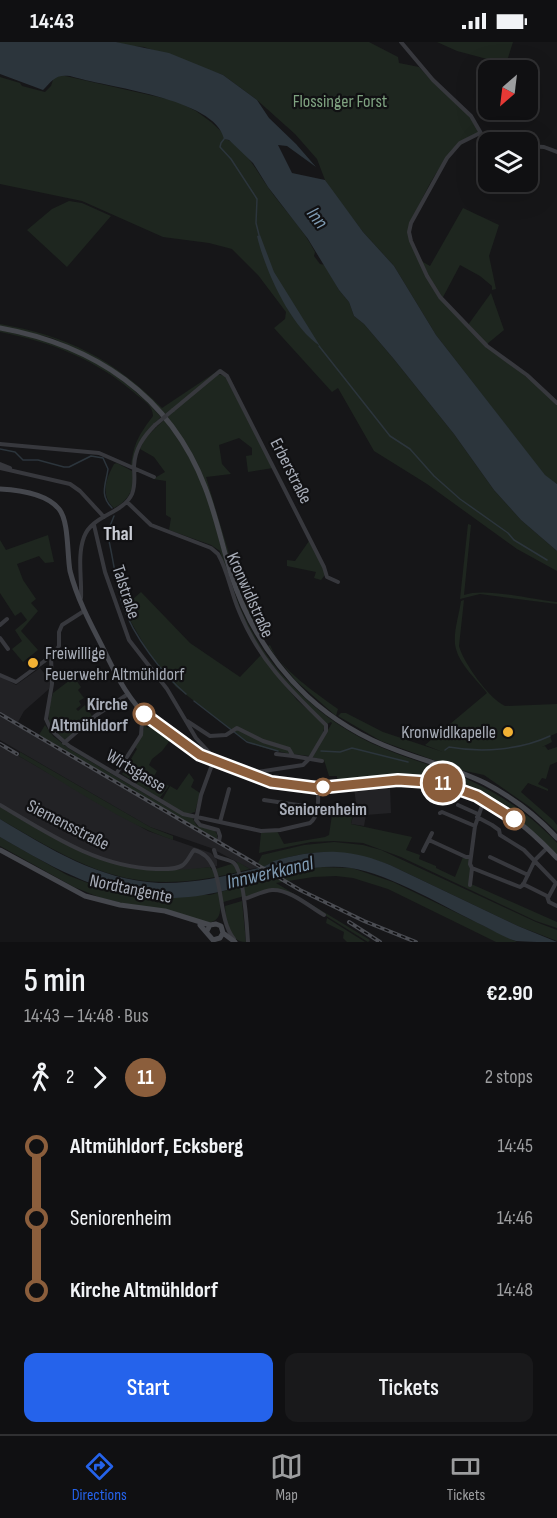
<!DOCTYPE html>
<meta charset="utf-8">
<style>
:root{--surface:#101012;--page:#19191b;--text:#f1f3f6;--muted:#9c9d9f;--line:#303032;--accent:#2563eb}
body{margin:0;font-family:"Sofia Sans Condensed",sans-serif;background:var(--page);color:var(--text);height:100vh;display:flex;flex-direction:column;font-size:22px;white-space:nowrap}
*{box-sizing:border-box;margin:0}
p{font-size:20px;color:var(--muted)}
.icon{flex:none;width:33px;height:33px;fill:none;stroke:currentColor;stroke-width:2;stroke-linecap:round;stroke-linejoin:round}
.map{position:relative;height:900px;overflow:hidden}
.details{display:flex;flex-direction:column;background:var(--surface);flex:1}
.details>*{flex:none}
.badge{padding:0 12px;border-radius:20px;font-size:21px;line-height:39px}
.needle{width:39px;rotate:208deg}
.buttons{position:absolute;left:478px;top:18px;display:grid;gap:12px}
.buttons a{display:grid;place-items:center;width:60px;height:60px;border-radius:12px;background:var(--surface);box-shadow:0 6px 24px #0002,0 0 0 2px var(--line);font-size:30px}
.map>.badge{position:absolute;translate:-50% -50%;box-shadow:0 0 0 3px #fff}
.legs{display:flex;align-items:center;gap:9px;height:66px;padding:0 24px;font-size:20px}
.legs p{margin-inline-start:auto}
.headline{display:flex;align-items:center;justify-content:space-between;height:102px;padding:0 24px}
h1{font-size:33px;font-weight:600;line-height:45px}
.button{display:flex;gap:12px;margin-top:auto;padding:12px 24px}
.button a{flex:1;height:69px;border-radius:12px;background:var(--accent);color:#fff;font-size:24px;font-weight:600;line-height:69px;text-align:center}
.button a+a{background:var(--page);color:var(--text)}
ul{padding:0 24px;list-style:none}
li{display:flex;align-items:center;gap:21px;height:72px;font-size:22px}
li i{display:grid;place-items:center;width:9px;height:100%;margin:0 8px;background:currentColor}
li i::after{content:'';width:15px;height:15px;margin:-8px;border:4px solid;border-radius:50%;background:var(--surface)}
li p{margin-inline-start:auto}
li:first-child i{background:linear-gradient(#0000 50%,currentColor 0)}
li:last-child i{background:linear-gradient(currentColor 50%,#0000 0)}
.status{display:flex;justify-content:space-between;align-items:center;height:42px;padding:0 30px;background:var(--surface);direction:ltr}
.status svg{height:16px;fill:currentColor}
.menu{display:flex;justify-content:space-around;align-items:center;height:84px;border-top:2px solid var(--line);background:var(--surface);font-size:16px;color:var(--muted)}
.menu a{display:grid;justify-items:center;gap:3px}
.menu .selected{color:var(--accent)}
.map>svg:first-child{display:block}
</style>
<div class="status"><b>14:43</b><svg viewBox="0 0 49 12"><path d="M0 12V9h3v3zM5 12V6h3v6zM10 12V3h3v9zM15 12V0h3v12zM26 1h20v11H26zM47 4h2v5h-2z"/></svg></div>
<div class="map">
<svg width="557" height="900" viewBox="0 0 557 900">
<rect width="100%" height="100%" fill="#161618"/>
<path fill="#222225" d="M40,626L51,640L49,647L24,669L18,680L263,825L250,827L211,806L150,785L0,698V634L16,643Z
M0,703L148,789L211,811L217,818V824L183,829L143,828L99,818L66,804L0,765Z
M388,743L390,745L391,771L366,773L364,784L351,782L356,761L354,746Z"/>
<path fill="#1e261f" d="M116,0H369L398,15L399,21L419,25L430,37L462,64L480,91C440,111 430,143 410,181L408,193L419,216L420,215L423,220L430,224L463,166L499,183L489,214L496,247L492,248V244L480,234L460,223L442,257L467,285L557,361V442L545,434L436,293L394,224L363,190L334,152L325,138L317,117L295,92L257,58L223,33L144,5L130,4Z
M437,0H513L506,22L457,9Z
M61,33L176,59L196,69L211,80L223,91L225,97C242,101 258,131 268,145C283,167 303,186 315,210L314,214L320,222L325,223L339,248L349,260L354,274L364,282L393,316L454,392L494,448L521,478L557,509V529L517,507L427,442L374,409L338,346L332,350L274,286L285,277L286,270L258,233L232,207L209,201L163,195L82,159L0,142V35L20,41L22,44L45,50L51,44L54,35Z
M69,159L82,161L111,174L67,225L27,188L52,167Z
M491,251L504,288L487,302L468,283Z
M0,282C68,294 113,317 162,366L219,328L218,332L225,334L273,426L248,430L246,414L252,413V406L239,396L219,403L222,422L231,432L206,435L242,555L266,602L251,576L238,547L214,464L181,395L125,335L101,319L52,296L0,284Z
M0,288C19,293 41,296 59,303C99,318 133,344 161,375C145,390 137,402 132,424H131C134,400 139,393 153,374C153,364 144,359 137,353C97,318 52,300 0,290Z
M164,378C180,399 194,420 203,444C215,476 221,509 231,541C244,580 264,616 294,645C316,668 342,687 371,701C397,713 425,721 452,731C492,746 528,770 557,801V814L484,755L433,737L337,743V734H329L324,718L312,715L332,681L331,680L327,682L277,633L245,582L229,541L220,509L211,503L169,488L171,476L166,473V439L153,437L165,430L154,415L140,407L145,396Z
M117,421L132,429C137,444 128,460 114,466C100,453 106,437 114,422Z
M468,482L471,483L464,553C485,545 533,558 557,560V562L480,552L460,557Z
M48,493L54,520L45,521L39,514L17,522L23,538L36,557L31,561L38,569L21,589L38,608L23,620L12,607L22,599L15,588L27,578L21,570L15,574L0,551V498L6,508Z
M309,499L324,528L325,533L321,538L314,536L316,530L287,524V518L295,519Z
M141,550L190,601L240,635L261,613L297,658L325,683L322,694L309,714L293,712L292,709L234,686L232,688L176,645L150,613L123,566Z
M464,558L459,604C463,620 489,657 505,664L557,662V691L550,694L552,700L542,705L545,704L548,708L557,705V720L550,723L546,737L542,736L538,742L548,747V749L528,741L521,750L553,778L557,783V790L530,765L484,733L461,728L381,699L338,674L341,671H346L383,690L443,710L425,703L487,651C477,638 460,623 456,607C452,593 459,574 461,559Z
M270,603C279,626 318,653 338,667L336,674L295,638L268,604Z
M74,635L81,645L78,648L84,656L79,659L81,663L76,667L78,669L85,663L92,674L65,698L52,686L49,681L48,669L53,651Z
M151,682L171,697L162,709L152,717L149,723L157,729L154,734L169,744L159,757L136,744L137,742L122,732L137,707L135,705L144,687V683L148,686Z
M45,683L53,694L68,706L169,766L192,775L197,784L214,788L217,792V798L39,693Z
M239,688L289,708L291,712C267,707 252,705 233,689Z
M20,710L150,785L173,794V798C122,781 66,741 19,714Z
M189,731L194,738L191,745L200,751L195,770C183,775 171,764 162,758L170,744L177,748Z
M0,765C79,811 115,837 210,825L212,828L238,820L250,827C139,857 95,833 0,777Z
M351,765L353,771L351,782L412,795L406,808L420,813L419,817L436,824V826L455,835L463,815L469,817L471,826L469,841L557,880V886L536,879L401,815L363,801L334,799L311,800L259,811L261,791L277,789L284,802L325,795L329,793L333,766Z
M0,795L67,833L106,848L210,853L291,830L319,825L352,826L393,840L517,900H496L388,847L353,836L336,834L313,835L276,841L370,898L368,900L294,854L278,848L247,855L244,854L220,861C221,872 219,880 206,881L101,856L74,845L0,804Z
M334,800L363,803L381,808L536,880L557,888V899L518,884L390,823C350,808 303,804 263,825L258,821L262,813L304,803Z
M242,859L246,900C227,900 226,877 225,864Z
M327,876L365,900H347L343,896L344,890L326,881Z"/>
<path fill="#2c353c" d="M0,0H116L169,11L223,33L257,58L269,76L296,102L316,125L287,104L278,103L292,131L325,138L363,190L394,224L436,293L545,433L557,442V509L521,478L494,448L454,392L393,316L364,282L354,274L349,260L339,248L308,197L268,145L253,121L229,98L224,97C216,56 104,45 70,34C55,32 52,39 43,48L0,32Z
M260,193L274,230L320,304C290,284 265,228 257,194Z
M0,777C50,807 99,838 159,841C193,842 229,834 262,825C266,824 270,821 274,819C294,813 317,809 337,810C356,811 373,816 390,823L518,884L557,900C545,900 528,900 516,899C505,896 494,889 484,884C446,866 390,832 351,826C308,820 267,838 227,848C135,872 76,839 0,795Z"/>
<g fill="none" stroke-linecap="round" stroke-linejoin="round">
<path stroke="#2c353c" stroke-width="1.5" d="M224,97L221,101L220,105L231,117L257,157L256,181L259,193
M319,304L390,394L410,407L434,434L460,457L508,491L514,498L547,518
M0,407L15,410L23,418H38L64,425H69L91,414L103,416L108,427C106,442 99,453 112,466
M114,474L108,489L109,499C114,521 116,543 123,564C133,593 162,632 186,652
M194,659L247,700L278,709
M445,708L449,705C482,711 520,708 550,694
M321,709L340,710L352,706L408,720"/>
<path stroke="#37383d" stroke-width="4" d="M401,0L433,38L471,74L482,93L491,99L501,100
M480,91L460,101L447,116L411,181L409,190L411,199L427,234L440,255L487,304L527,333L557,361
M528,104L544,105L557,110
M173,368L220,329L227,334L324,525L327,535L338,540
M0,402L99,411L154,435
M0,422L10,426
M0,426L70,442L80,449L104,475
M127,460L151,483L211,506L218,512C228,529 231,551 239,569C259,618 289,647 326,683V689L310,716L303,723L251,731
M94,483L105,530L129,598L167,647L196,696L218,720
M81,556C82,536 77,514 84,495C92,473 123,472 132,452C136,442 134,434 134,424C135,407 143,395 155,383
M0,583L7,577
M0,596L8,607
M51,614L52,642L46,677L51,688L69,704L183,772L261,789L280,788L310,781C320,773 318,758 318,746
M0,633L16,640L54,612L59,604V590L62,583L84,569
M187,679L210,694L226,693L237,686L263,699L289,707L293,714L322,719
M64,701L95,674L128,652
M276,712L293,714
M213,720L201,753L196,778L200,783L218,788L220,794L219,799
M116,732L141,693L142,681L146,675
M264,758L318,766
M0,763C49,792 97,825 156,827C165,827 176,828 183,823C188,819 190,813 194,808C228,816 214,873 234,897
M458,763L478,772
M440,771L442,770L475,784
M477,775L492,783L499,788L500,793L524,808L556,841L548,856
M220,780L229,747
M429,798L466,815H471
M214,808L216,814C221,817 229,817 234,821C244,830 247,885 248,900
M423,809L432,791
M490,815L528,833
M472,826L520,845L523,843L535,818L547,806
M523,842L547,854L549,860L557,864
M470,843L472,826L470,822L475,784L484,758
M244,857C253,854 263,849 272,848C290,847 310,865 324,873"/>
<path stroke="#45474d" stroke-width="5" d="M0,286C94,303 170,353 205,445C216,473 222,503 231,532C246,579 271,620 307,654C332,677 363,696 396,708C425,719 456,727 485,741C512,755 536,773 557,796
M0,447C19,448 46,451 59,467C69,479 67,512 70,529C77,556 89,579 102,604C113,627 124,650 142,670C153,683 171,694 185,704C203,717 222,722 243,729C272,739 295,747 327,745C367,743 409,732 449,743C491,754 528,785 557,816
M0,808L85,854L120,863L165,869L210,883
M200,883L213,898L220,896L223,891L221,884L216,882L210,883L207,889
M223,891L235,900"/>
<defs>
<path id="rail" d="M0,672L300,848L364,879L416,900
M0,702L17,712
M349,880L380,900"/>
</defs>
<use href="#rail" stroke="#4a4c52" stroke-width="4"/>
<use href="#rail" stroke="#111113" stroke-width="1.5" stroke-dasharray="4.5" stroke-linecap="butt"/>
<path stroke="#37383d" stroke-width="4" d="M155,383L173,368"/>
</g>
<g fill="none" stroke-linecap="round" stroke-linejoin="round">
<defs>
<path id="line-1" d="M144,672L200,713L271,740L318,746L398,738L441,741L477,754L514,777"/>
</defs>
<use href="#line-1" stroke="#fff" stroke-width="14"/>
<use href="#line-1" stroke="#8b5e3c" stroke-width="9"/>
</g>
<g fill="#f2b134" stroke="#111113" stroke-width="2">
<circle cx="33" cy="621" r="6"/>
<circle cx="508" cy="690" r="6"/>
</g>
<g fill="#fff" stroke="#8b5e3c" stroke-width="3">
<circle cx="144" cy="672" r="10"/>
<circle cx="323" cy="745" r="8"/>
<circle cx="514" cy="777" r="10"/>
</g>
<g text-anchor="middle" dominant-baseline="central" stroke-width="4.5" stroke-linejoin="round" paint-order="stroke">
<g font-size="18" fill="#7fa381" stroke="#111113">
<text x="340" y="59">Flossinger Forst</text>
</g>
<g font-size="18" fill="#a8adb8" stroke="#111113">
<text transform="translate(291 429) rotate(63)">Erberstraße</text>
<text transform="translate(126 550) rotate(72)">Talstraße</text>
<text transform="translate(250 553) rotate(66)">Kronwidlstraße</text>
<text transform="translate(136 729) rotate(31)">Wirtsgasse</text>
<text transform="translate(68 783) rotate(27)">Siemensstraße</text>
<text transform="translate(131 847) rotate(12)">Nordtangente</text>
</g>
<g font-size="18" fill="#a8adb8" stroke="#111113" text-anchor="start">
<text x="45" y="611">Freiwillige<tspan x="45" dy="21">Feuerwehr Altmühldorf</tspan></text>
<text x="496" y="690" text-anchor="end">Kronwidlkapelle</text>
</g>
<g font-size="18" font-weight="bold" fill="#a8adb8" stroke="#111113" text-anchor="end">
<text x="128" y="662">Kirche<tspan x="128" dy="21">Altmühldorf</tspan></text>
<text x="323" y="767" text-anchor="middle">Seniorenheim</text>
</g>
<g font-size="20" font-style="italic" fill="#7f9bb3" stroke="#111113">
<text transform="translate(317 176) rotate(53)">Inn</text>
<text transform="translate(270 831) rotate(-13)">Innwerkkanal</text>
</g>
<g font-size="20" font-weight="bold" fill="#c9ccd4" stroke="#111113">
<text x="118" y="492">Thal</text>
</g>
</g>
</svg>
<div class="buttons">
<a><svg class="needle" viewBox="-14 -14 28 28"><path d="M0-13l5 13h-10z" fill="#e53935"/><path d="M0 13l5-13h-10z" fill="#9c9d9f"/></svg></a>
<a><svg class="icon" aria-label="layers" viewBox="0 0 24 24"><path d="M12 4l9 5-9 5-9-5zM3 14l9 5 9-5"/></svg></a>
</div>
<b class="badge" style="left:443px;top:741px;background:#8b5e3c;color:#fff">11</b>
</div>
<section class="details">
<div class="headline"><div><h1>5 min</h1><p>14:43 – 14:48 · Bus</p></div><b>€2.90</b></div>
<div class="legs"><svg class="icon" aria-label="walk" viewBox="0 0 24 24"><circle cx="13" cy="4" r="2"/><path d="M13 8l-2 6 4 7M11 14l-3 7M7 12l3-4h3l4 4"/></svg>2<svg class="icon" aria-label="forward" viewBox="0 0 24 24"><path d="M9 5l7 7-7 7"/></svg><b class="badge" style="background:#8b5e3c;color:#fff">11</b><p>2 stops</p></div>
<ul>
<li><i style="color:#8b5e3c"></i><b>Altmühldorf, Ecksberg</b><p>14:45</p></li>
<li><i style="color:#8b5e3c"></i><span>Seniorenheim</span><p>14:46</p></li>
<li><i style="color:#8b5e3c"></i><b>Kirche Altmühldorf</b><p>14:48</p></li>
</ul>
<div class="button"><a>Start</a><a>Tickets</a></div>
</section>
<nav class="menu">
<a class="selected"><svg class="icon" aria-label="directions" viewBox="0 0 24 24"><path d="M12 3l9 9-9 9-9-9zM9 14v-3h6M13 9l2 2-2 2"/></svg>Directions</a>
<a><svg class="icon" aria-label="map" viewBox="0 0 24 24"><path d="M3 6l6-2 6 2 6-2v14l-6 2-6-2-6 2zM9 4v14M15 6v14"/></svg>Map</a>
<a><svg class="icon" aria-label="tickets" viewBox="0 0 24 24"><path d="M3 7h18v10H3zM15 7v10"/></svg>Tickets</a>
</nav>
